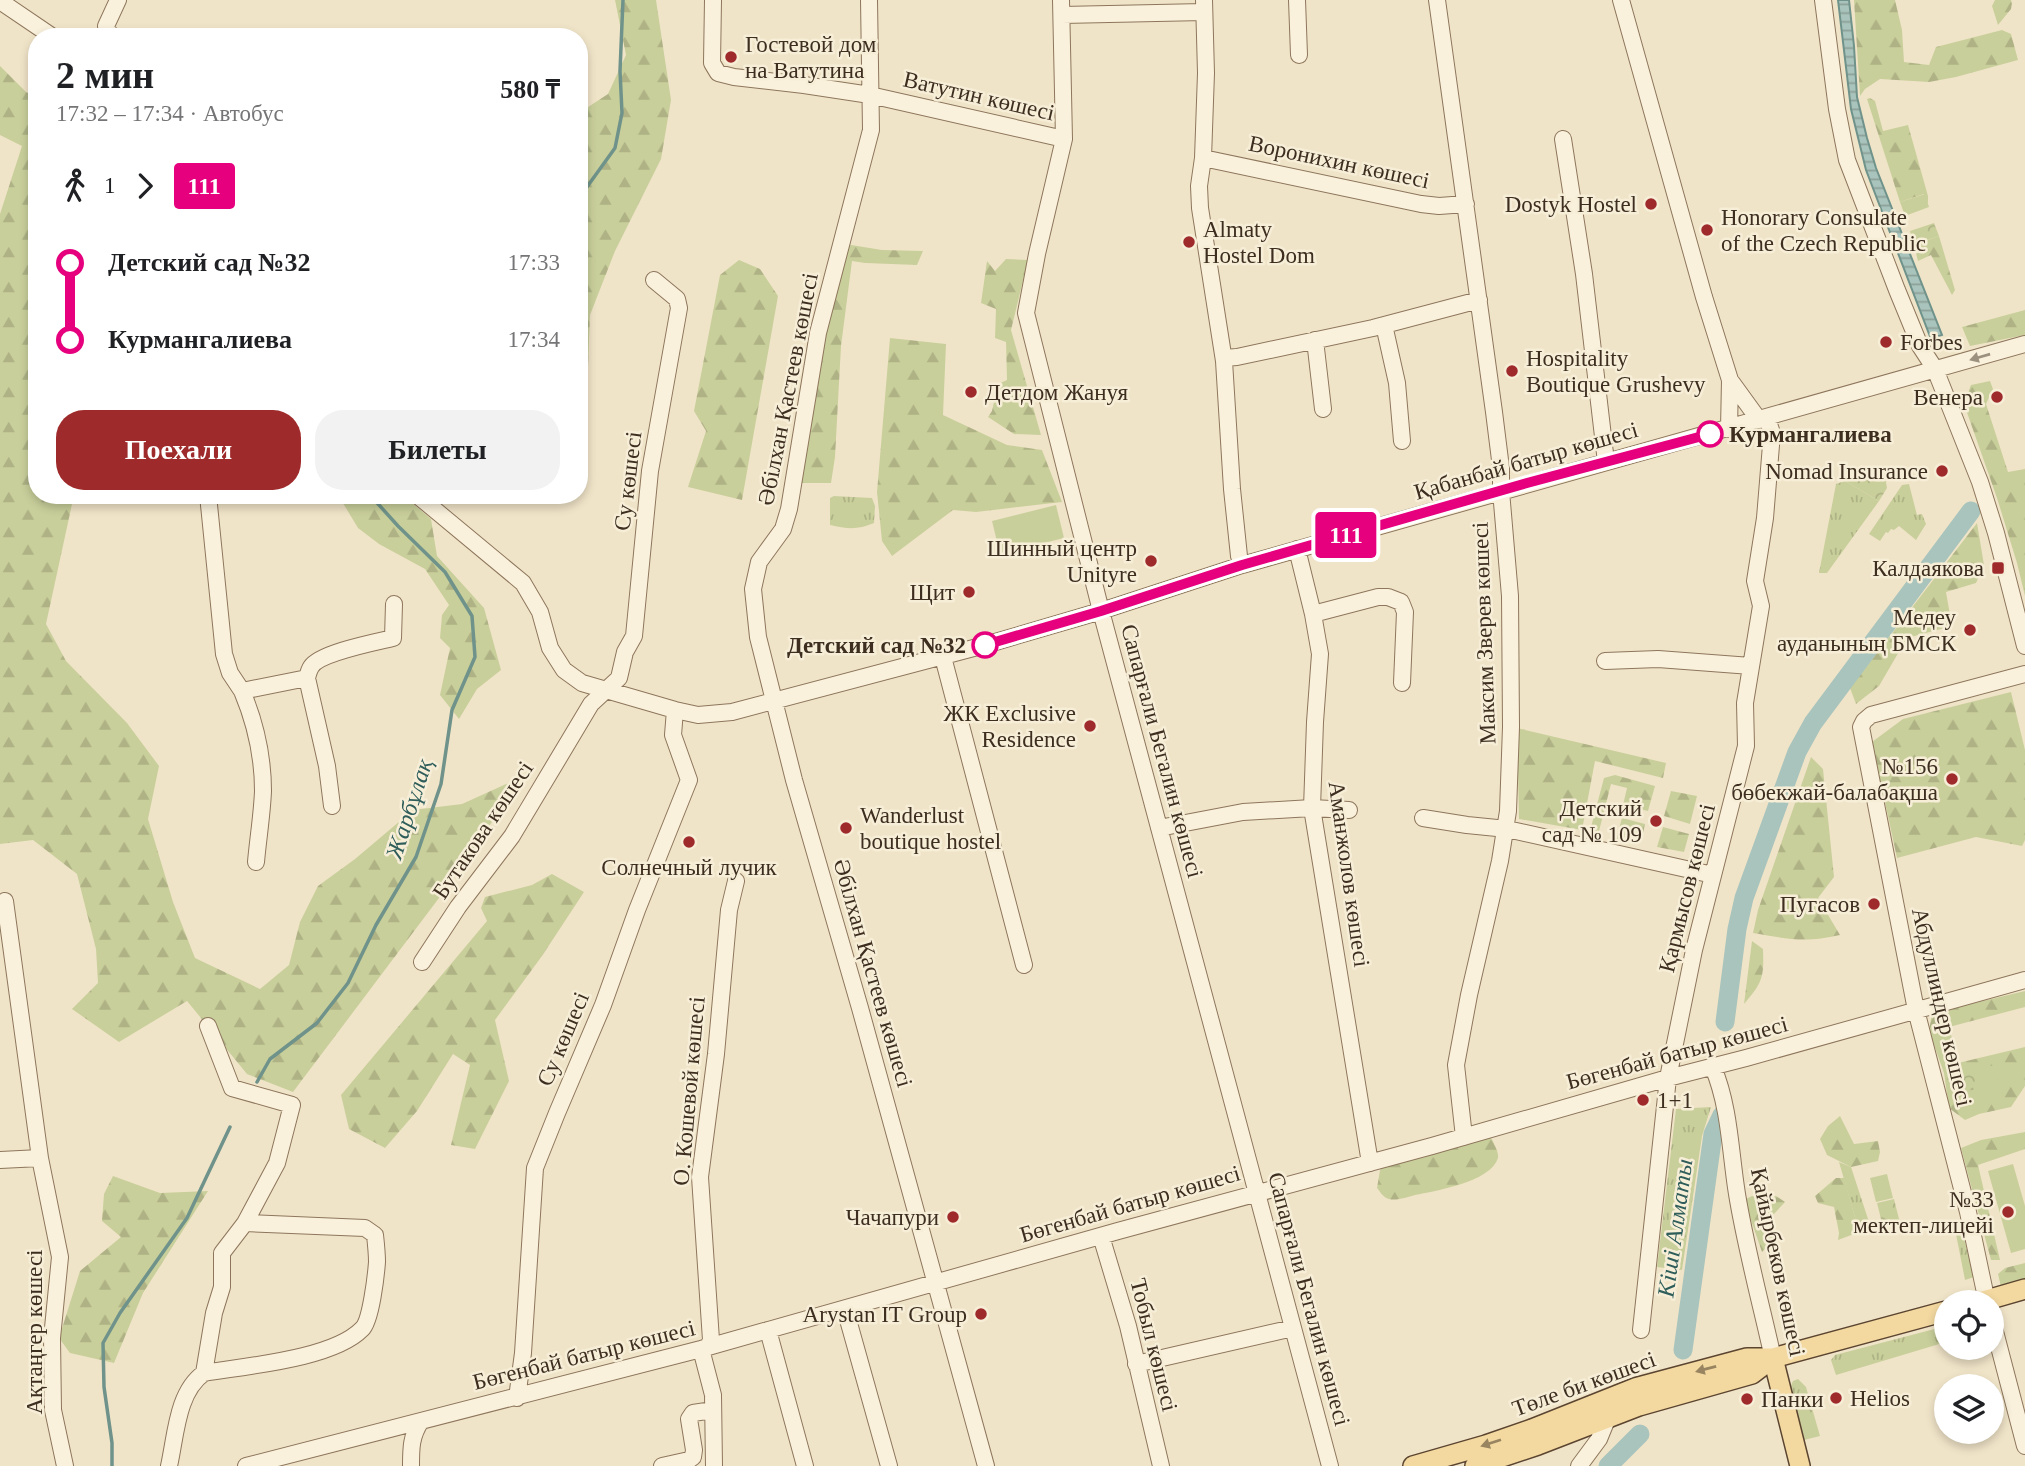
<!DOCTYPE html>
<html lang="ru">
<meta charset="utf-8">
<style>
:root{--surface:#fff;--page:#f2f2f2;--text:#202124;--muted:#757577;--accent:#9e2a2b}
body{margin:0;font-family:"Times New Roman",serif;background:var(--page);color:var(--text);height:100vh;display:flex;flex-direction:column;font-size:26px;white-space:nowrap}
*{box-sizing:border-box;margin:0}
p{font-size:23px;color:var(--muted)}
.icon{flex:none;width:38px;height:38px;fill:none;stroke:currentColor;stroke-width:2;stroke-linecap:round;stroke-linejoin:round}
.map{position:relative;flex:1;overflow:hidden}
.drawer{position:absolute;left:28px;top:28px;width:560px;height:476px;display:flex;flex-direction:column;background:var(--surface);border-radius:28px;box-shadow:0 4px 10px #0003}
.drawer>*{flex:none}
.badge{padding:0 14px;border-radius:5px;font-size:24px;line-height:46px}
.controls{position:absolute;left:1934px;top:1290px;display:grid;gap:14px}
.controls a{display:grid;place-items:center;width:70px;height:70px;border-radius:50%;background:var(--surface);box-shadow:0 4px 10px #0003;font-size:35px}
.map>.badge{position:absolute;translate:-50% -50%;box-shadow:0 0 0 4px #fff}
.legs{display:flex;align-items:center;gap:10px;height:77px;padding:0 28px;font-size:23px}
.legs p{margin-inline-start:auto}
.headline{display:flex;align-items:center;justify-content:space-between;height:119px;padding:0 28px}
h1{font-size:38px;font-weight:700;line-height:52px}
.primary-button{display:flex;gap:14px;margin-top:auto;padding:14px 28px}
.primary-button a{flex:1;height:80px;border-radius:28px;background:var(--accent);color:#fff;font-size:28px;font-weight:700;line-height:80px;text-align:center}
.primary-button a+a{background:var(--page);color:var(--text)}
ul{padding:0 28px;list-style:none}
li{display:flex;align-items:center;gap:24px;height:77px;font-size:26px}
li i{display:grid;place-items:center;width:10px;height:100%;margin:0 9px;background:currentColor}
li i::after{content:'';width:18px;height:18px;margin:-9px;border:5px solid;border-radius:50%;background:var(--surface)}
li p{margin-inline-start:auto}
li:first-child i{background:linear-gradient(#0000 50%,currentColor 0)}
li:last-child i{background:linear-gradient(currentColor 50%,#0000 0)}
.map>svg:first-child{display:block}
</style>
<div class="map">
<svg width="2025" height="1466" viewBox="0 0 2025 1466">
<defs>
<pattern id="grass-tufts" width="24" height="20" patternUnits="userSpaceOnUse" patternTransform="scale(1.75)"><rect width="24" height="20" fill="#c9cf9b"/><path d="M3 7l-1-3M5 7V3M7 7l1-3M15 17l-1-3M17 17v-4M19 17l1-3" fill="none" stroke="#aeb285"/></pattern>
<pattern id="forest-firs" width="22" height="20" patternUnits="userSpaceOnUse" patternTransform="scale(1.75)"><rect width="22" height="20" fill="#c9cf9b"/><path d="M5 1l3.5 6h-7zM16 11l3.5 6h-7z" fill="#aeb285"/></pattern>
<pattern id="park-crowns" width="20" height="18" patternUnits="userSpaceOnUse" patternTransform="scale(1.75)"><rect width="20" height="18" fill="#c9cf9b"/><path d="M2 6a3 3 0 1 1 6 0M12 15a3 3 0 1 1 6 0" fill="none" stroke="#aeb285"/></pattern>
<pattern id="water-rules" width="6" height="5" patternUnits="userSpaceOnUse" patternTransform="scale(1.75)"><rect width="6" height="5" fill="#a9c4bc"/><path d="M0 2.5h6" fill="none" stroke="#8ba098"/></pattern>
</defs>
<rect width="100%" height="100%" fill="#f0e4c8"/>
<path fill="url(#grass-tufts)" d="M1845,481L1879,501L1827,573H1819L1836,484Z
M1909,484L1917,515L1922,514L1926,524L1916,540L1899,526L1894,530L1891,529L1888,533L1886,532L1880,541L1869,534L1902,485Z
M834,496L872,498L875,506L874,523C858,530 847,529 830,525V498Z
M1711,1107L1702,1136L1682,1270L1657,1267L1676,1109Z
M1839,1162L1851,1167L1870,1225L1858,1228Z
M1961,1227L1974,1277L1965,1280L1955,1229Z
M1946,1326V1342L1836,1375L1831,1360L1835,1355Z
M1798,1379L1806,1387L1820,1436L1804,1440L1790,1388L1793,1381Z"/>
<path fill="url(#forest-firs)" d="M615,0H656L671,100L661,159L615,251L590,315L586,421L579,429V113L608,94L626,55Z
M1854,0H1895L1902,30L1904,62L1929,65L1936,47L2002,30L2011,34L2018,60L1956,77L1929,82L1880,79L1865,89L1860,96Z
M1995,0H2011L2012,3L2011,9L1998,25L1992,6Z
M0,66L26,92L37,97V495H74L46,624L66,661L127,723L159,766L148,819L173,902L195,958L260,989L289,965L300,922L318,886L355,859L413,810L462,804L524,776L439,898L293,1092L247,1074L187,1001L119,1042L72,1009L98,983L96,949L77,874L33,840L0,844V214L22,146L0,135Z
M1870,98L1875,101L1883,131L1908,125L1928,196V204L1924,194L1900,202L1867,99Z
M1939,236L1955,290L1952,295L1931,255L1918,261L1914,245Z
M845,244L882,250L923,251L917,265L865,263L852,261L841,346L835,457L831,483H797L819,351Z
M1006,259L1028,260L1011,330L1041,435L1014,434L988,417L992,411L998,384L1007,380L1006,342L995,338L996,309L981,303L987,261L995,271Z
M739,260L760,269L778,296L742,500L688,487L706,431L694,411L720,275Z
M2025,310V335L1970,346L1962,327Z
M890,338L946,344L943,415L1007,445L1042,450L1062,502L976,512L953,510L892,556L882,541L877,492Z
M1990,381L1993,389L1986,404L2008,472L2025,469V596L2017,563L1997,498L1964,404L1971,385Z
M338,495H403L431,519L437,556L484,608L501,670L477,689L459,719L440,695L450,648L440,638L442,615L449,605L425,569L379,544L358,528Z
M1977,523L1984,565L1976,583L1946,592L1952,626L1907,638L1879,686L1856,704L1850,688Z
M2011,692L2025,750V840L2022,846L1976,837L1897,858L1872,742L1903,719Z
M1517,728L1666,763L1663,778L1595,761L1582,830L1519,819Z
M1811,757L1823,769L1834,877L1818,898L1840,935C1805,943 1789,939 1753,933L1758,910Z
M1615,775L1655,786L1648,811L1623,805L1627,788L1611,784L1598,835L1590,831L1604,778Z
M1671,791L1697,796L1690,824L1664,816Z
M1622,818L1645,824L1641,842L1616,840Z
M1663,827L1689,834L1684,852L1657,847Z
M552,874L584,892L542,956L495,1020L509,1081L475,1149L451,1145L470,1065L453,1054L417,1111L385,1148L349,1129L341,1095L487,921L481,908L485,897L532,885Z
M1752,941L1763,949C1764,977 1763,982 1744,1004Z
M2025,991V1007L1949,1027L1958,1063L2025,1047V1086L2011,1107L1979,1114L1965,1120L1949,1108L1944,1073L1929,1031L1932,1013Z
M1840,1116L1854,1144L1878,1141L1880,1152L1878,1161L1851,1167L1827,1155L1820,1139L1828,1126Z
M2025,1132V1149L1978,1165L2000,1260H1991L1961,1148L1981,1140Z
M1485,1137L1491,1138C1494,1144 1499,1152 1498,1158C1491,1182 1435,1191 1415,1195C1407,1197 1397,1201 1389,1199C1383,1197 1381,1193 1377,1188L1380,1170L1390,1160L1422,1158Z
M113,1176L160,1193L208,1191L143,1293L114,1363L70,1353L59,1338L80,1271L121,1237L102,1221L104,1194Z
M1836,1178H1844L1858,1228L1854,1234L1838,1240L1839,1233L1834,1207L1818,1203L1815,1196Z
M1752,1196L1763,1199L1776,1196L1785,1202L1773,1215L1772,1241L1762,1252L1744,1200Z
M2025,1263V1280L2001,1287L1998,1274L2005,1268Z"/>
<path fill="url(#park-crowns)" d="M1934,223L1939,236L1914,245L1910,231Z
M1884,471L1887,488L1879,501L1845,481Z
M1994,1064L1998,1081L1963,1090L1959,1072Z
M1894,1199L1900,1223L1883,1227L1877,1203Z"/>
<path fill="#c9cf9b" d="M1925,194L1929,207L1905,216L1900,202Z
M1056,505L1064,538L1000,554L992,521Z
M1999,1083L2003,1101L1969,1110L1964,1092Z
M2013,1164L2025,1206V1249L2011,1253L1988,1171Z
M1887,1174L1893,1198L1876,1202L1870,1178Z"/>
<path fill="url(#water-rules)" stroke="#6f938a" stroke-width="2" d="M1838,0H1849L1854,46L1857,97L1867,138L1876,168L1942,335L1931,339L1866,170L1851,109Z"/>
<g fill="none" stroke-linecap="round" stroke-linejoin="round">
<path stroke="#6f938a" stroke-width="3.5" d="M579,198L615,148L622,113L620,71L623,0
M257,1082L270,1059L317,1023L348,983L376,925L416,857L441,784L452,710L475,657L472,616L445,572L398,526L370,495
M112,1466V1443L104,1387L103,1343L120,1313L187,1218L230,1127"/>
<path stroke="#a9c4bc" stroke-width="19" d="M1725,1022L1737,929L1744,898L1797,752L1813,723L1971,511
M1683,1350L1713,1134L1722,1115
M1608,1466L1640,1434"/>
<defs>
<path id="minor" d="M713,0L712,63L718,73L734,77L804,85L870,95L1064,139
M869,0L871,130L818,333L789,509L783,529L759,562L753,589L758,637L794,780L860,1008L986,1466
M1061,0L1064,139L1037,254L1026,313L1101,611L1330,1466
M1204,0L1206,73L1203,158L1199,186L1200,208L1224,361L1232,489L1239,556L1242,565
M1297,0L1299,55
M1437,0L1494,412L1501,468V491L1510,596L1511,727L1508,811L1500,861L1469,995L1456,1065L1464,1137
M1621,0L1704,297L1730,380
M1823,0L1837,109L1847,160L1897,290L1920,346L1935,369L1980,482L1996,533L2025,646
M0,1L53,37
M1062,15L1204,12
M111,37L106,26L118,0
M1563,139L1584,274L1606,462
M1203,158L1421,204L1439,206L1466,204
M1384,325L1397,383L1402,441
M1315,340L1323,409
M1224,358L1237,357L1373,328L1479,300
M1729,429L1730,380L1759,420
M208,495L224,654L230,673L242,691L307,678
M417,495L523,583L540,612L550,648L564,670L582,683L675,710L698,715L732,712L985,645L1101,611L1242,565L2025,344
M1297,549L1313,614L1320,654L1315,722L1312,808L1370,1163
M1313,614L1378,597H1388L1401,602L1405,612L1402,683
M943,657L1024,965
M1605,661L1658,659L1751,666
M242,691C255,722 263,757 263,791C262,815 258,839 256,862
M332,806L327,766L307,678C308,674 309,670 311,667C319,653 376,642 393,638L394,604
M1423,818L1467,825L1507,829L1713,875
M1159,828L1243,812L1312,808L1349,810
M5,901L40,1158L60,1257L52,1338L53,1410L65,1466
M422,962L458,907L512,836L591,704L619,678L625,652L634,636L650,471L679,308L677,299L654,280
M1713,1067C1730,1108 1730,1151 1737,1194C1746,1249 1761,1304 1773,1358
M0,1160L40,1158
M1101,1236L1128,1326L1161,1466
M1987,1302L1968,1212L1916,1010L1861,727L1864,721L1871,715L2025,674
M845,1309L889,1466
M1992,1320L2025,1446
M768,1330L805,1466
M1641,1330L1668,1078L1694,950L1746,746L1745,703L1761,606L1755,581L1765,518L1772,433L1767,418
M708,1347L711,1340L700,1177L716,1054L729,910L736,881
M701,1349L713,1395L714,1466
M1136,1364L1293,1328
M204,1373C245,1366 333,1359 362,1329C371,1321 376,1275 377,1262C377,1253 376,1244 375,1235L365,1228L245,1223
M517,1398L523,1353L535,1168L557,1113L603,1005L637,910L689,780L673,735L675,710
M169,1466C176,1435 177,1392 204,1373L214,1313L222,1287V1253L245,1223L277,1163L292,1105L232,1088L208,1026
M246,1466L701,1349L1118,1231L1432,1146L1668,1078L1746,1058L2025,980
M411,1466C411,1448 411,1436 421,1421
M662,1466L689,1460L693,1457L694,1450L689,1419L693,1413L713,1410
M1579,1466L1599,1439L1608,1417"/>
<path id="major" d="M1980,1302L2025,1289
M1773,1358L1800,1466
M1413,1466L1486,1445L1532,1429L1635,1388L1747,1358H1773L1946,1311
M1475,1466L1538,1445L1639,1406L1752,1374L1773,1358"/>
</defs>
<use href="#minor" stroke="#8d765c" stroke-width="18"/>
<use href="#major" stroke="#5b4430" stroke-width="22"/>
<use href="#minor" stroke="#faf1dc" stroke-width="16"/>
<use href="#major" stroke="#f3d9a0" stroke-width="19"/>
</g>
<defs><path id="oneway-solid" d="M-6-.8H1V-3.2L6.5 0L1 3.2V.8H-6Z" transform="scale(1.75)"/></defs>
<use fill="#9c907e" href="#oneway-solid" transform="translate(1980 357) rotate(164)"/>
<g fill="#988460">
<use href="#oneway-solid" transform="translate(1706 1369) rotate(165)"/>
<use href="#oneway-solid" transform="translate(1491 1443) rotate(162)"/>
</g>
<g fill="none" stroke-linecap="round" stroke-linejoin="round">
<defs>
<path id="line-1" d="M985,645L1101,611L1242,565L1527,483L1710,434"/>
</defs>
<use href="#line-1" stroke="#fff" stroke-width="16"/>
<use href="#line-1" stroke="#e6007e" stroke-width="10"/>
</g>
<g fill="#9e2a2b" stroke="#f7eed8" stroke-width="2.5">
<circle cx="731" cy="57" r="7"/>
<circle cx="1651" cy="204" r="7"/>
<circle cx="1707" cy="230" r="7"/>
<circle cx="1189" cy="242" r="7"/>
<circle cx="1886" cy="342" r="7"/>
<circle cx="1512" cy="371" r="7"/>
<circle cx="971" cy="392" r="7"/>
<circle cx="1997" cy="397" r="7"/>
<circle cx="1942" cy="471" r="7"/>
<circle cx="1151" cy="561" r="7"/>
<rect x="1991" y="561" width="14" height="14" rx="3.5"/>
<circle cx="969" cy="592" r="7"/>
<circle cx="1970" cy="630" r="7"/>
<circle cx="1090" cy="726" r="7"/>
<circle cx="1952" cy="779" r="7"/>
<circle cx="1656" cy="821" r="7"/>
<circle cx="846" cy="828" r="7"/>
<circle cx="689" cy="842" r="7"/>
<circle cx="1874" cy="904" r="7"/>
<circle cx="1643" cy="1100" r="7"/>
<circle cx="2008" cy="1212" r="7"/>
<circle cx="953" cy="1217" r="7"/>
<circle cx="981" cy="1314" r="7"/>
<circle cx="1836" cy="1398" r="7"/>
<circle cx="1747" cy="1399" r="7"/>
</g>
<g fill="#fff" stroke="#e6007e" stroke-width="3.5">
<circle cx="1710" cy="434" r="12"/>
<circle cx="985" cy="645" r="12"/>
</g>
<g text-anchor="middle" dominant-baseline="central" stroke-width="5" stroke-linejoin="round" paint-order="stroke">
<g font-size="23" fill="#3d2e20" stroke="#f7eed8" text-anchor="end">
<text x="745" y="44" text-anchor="start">Гостевой дом<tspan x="745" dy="26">на Ватутина</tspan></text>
<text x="1637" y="204">Dostyk Hostel</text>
<text x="1721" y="217" text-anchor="start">Honorary Consulate<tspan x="1721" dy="26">of the Czech Republic</tspan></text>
<text x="1203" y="229" text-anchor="start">Almaty<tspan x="1203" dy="26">Hostel Dom</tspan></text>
<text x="1900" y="342" text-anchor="start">Forbes</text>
<text x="1526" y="358" text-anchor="start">Hospitality<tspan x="1526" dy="26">Boutique Grushevy</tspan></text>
<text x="985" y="392" text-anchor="start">Детдом Жануя</text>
<text x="1983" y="397">Венера</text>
<text x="1928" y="471">Nomad Insurance</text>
<text x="1137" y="548">Шинный центр<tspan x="1137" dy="26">Unityre</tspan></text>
<text x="1984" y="568">Калдаякова</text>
<text x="955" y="592">Щит</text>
<text x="1956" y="617">Медеу<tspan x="1956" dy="26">ауданының БМСК</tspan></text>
<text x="1076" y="713">ЖК Exclusive<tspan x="1076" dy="26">Residence</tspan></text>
<text x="1938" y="766">№156<tspan x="1938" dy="26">бөбекжай-балабақша</tspan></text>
<text x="1642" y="808">Детский<tspan x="1642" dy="26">сад № 109</tspan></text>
<text x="860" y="815" text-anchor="start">Wanderlust<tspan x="860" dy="26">boutique hostel</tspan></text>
<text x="689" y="867" text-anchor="middle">Солнечный лучик</text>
<text x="1860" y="904">Пугасов</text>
<text x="1657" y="1100" text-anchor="start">1+1</text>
<text x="1994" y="1199">№33<tspan x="1994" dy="26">мектеп-лицейі</tspan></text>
<text x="939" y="1217">Чачапури</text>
<text x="967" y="1314">Arystan IT Group</text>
<text x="1850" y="1398" text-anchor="start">Helios</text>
<text x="1761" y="1399" text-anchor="start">Панки</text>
</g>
<g font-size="23" fill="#3d2e20" stroke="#f7eed8">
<text transform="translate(979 96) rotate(13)">Ватутин көшесі</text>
<text transform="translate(1339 162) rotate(12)">Воронихин көшесі</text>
<text transform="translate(788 389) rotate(-79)">Әбілхан Қастеев көшесі</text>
<text transform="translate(1526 461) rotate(-16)">Қабанбай батыр көшесі</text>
<text transform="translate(628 481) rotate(-83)">Су көшесі</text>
<text transform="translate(1484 633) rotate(-92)">Максим Зверев көшесі</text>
<text transform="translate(1162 751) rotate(75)">Сапарғали Бегалин көшесі</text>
<text transform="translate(483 830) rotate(-56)">Бутакова көшесі</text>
<text transform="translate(1349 874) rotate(82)">Аманжолов көшесі</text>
<text transform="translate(1687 888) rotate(-76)">Қармысов көшесі</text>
<text transform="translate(873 973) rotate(74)">Әбілхан Қастеев көшесі</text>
<text transform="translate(1942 1007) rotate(77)">Абдуллиндер көшесі</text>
<text transform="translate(563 1039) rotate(-67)">Су көшесі</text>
<text transform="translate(1677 1053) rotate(-15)">Бөгенбай батыр көшесі</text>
<text transform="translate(689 1091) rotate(-85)">О. Кошевой көшесі</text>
<text transform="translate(1130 1204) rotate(-16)">Бөгенбай батыр көшесі</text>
<text transform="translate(1778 1262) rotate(78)">Қайырбеков көшесі</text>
<text transform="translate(1309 1299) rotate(75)">Сапарғали Бегалин көшесі</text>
<text transform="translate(34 1332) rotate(-90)">Ақтаңгер көшесі</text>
<text transform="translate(1154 1345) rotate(76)">Тобыл көшесі</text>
<text transform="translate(584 1355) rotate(-14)">Бөгенбай батыр көшесі</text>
<text transform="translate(1584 1384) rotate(-20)">Төле би көшесі</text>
</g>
<g font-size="23" font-weight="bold" fill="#3d2e20" stroke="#f7eed8" text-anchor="start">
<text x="1729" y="434">Курмангалиева</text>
<text x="966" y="645" text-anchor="end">Детский сад №32</text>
</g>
<g font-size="24" font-style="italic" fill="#2f5d5a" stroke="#f7eed8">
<text transform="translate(409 809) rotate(-72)">Жарбұлақ</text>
<text transform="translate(1675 1228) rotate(-82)">Кіші Алматы</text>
</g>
</g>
</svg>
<div class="controls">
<a><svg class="icon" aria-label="locate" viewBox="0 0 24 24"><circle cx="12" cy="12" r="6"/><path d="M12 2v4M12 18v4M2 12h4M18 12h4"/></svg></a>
<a><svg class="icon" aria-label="layers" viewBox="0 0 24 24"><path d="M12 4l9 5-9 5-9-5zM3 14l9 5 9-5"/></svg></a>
</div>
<b class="badge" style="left:1346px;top:535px;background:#e6007e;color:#fff">111</b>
<section class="drawer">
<div class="headline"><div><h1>2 мин</h1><p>17:32 – 17:34 · Автобус</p></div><b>580 ₸</b></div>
<div class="legs"><svg class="icon" aria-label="walk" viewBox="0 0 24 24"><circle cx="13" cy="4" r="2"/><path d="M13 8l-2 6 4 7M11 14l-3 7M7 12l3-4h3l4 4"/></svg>1<svg class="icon" aria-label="forward" viewBox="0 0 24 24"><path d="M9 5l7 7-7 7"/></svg><b class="badge" style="background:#e6007e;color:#fff">111</b></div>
<ul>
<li><i style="color:#e6007e"></i><b>Детский сад №32</b><p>17:33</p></li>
<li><i style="color:#e6007e"></i><b>Курмангалиева</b><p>17:34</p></li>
</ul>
<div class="primary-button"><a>Поехали</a><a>Билеты</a></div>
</section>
</div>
